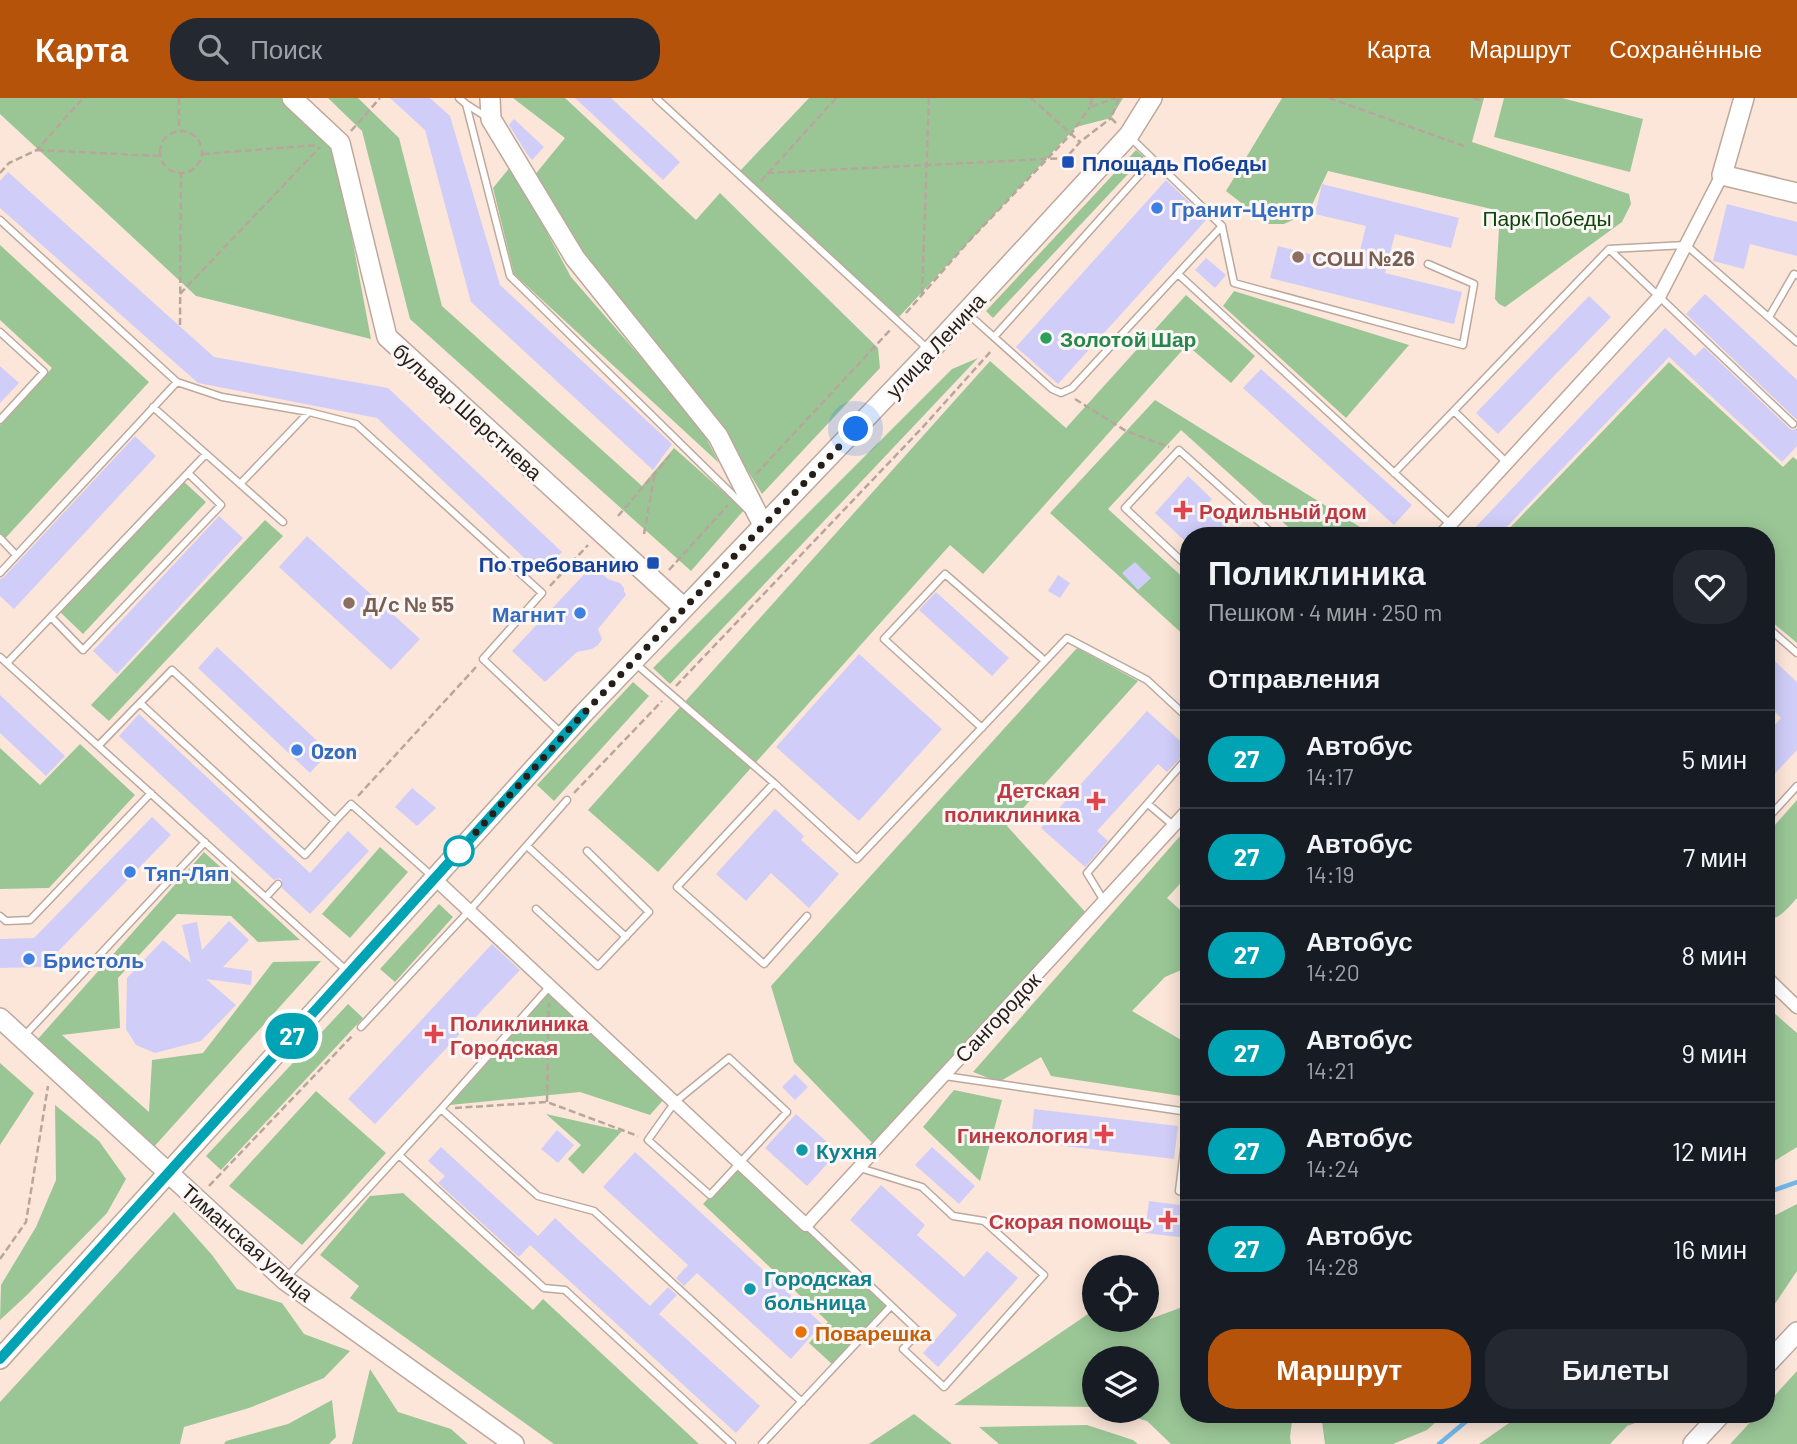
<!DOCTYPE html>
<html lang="ru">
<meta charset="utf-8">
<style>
:root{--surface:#171b24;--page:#242831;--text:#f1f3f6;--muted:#9ea1a6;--line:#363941;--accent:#b45309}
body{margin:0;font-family:Barlow,sans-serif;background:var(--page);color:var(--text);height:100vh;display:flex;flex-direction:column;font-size:26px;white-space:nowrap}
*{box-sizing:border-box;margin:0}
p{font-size:23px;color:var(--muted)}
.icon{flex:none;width:38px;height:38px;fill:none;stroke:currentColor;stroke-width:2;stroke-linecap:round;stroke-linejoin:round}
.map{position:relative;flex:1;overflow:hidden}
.sheet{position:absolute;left:1180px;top:429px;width:595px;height:896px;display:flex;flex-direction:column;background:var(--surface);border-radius:28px;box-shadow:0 4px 18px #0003}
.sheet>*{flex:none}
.badge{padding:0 14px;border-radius:23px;font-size:24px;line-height:46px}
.buttons{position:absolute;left:1082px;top:1157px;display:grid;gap:14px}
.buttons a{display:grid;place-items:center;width:77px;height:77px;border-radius:50%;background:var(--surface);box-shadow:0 4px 18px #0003;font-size:35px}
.you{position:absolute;width:35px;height:35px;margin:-18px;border:5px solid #fff;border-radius:50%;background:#1a73e8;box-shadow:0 0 0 10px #1a73e833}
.map>.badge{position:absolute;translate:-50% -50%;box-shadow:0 0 0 4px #fff}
h2{padding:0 28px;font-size:26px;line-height:63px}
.round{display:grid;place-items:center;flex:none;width:74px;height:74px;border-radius:28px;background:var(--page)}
.headline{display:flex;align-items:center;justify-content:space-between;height:119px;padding:0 28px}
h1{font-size:33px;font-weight:600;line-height:52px}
.primary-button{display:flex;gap:14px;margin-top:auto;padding:14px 28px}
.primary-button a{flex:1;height:80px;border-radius:28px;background:var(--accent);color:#fff;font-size:28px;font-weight:600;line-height:80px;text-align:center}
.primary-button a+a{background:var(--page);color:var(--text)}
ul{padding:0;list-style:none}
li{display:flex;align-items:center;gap:21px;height:98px;padding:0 28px;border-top:2px solid var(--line)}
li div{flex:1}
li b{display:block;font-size:26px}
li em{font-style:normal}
li .badge{min-width:77px;font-weight:700;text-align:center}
header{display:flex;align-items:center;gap:42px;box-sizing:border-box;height:98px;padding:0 35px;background:var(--accent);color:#fff}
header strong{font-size:33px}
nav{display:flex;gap:38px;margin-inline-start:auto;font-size:24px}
.search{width:490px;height:63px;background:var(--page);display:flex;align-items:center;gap:18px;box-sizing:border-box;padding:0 24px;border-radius:28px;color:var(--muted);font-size:26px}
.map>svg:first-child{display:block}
</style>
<header>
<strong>Карта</strong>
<div class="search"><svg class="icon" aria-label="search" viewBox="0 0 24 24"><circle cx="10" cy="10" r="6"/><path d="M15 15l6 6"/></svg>Поиск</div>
<nav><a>Карта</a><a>Маршрут</a><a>Сохранённые</a></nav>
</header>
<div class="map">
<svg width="1797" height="1346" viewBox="0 0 1797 1346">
<rect width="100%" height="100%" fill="#fce6d9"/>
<path fill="#9ac696" d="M0,0H282L335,50L371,241L196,198L0,16Z
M328,0H358L399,40L442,208L642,388L674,350L744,412L691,473L410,221L362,33Z
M513,0H565L696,122L720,95L878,250L880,270L762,396L724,334L581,159L533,79L565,40Z
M809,0H1123L1111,20L1076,29L897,221L739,74Z
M1282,0H1484L1472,44L1629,96L1631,106L1622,124L1505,209L1499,206L1495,201L1500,113L1328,73L1311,109L1297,120L1284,126H1268L1226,93Z
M1504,0H1562L1643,21L1630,74L1494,39Z
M1136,52L1144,59L993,220L986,213Z
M511,68L571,179L699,326L719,365L514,176L493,90Z
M0,147L149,284L0,446V327L52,270L0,222Z
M1234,193L1409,247L1346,320L1223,208Z
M1186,197L1255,258L1231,285L1187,247L983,476L950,447L658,774L588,712L990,263L1066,330Z
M978,260L670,586L653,570L952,271Z
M1669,264L1783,369L1793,359L1797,362V545L1766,519V438H1660L1622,433L1608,438L1503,437Z
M1155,302L1373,437H1297L1181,332L1108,411L1188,484V541L1050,415Z
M182,382L206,404L83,536L59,513Z
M265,422L283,438L109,623L91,607Z
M1077,550L1138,583L1007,728L1089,818L877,1050L794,964L771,888Z
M633,584L649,598L554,703L537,687Z
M80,646L135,697L49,790L0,791V650L40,687Z
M1797,702V800C1789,809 1779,822 1766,822V737Z
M1188,729V777L1167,800L1188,819V869L1165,879L1132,913L1188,946V999L1051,978L1041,959L999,984L973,974Z
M380,749L408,774L350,840L322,816Z
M204,754L300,842L258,844L231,818L177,816L118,880L120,930L62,937L149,1014L152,962L203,955L273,864L321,863L152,1051L37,942Z
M439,806L453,819L395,884L380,871Z
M550,893L665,1000L650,1017L580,994L450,1007Z
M348,906L363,920L221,1072L206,1058Z
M1766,908L1797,935V1049L1766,1068Z
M0,965L34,995L0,1047Z
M954,992L1002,1002L980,1083L923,1029Z
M316,993L386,1055L302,1147L229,1088Z
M55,1007L99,1043L126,1081L107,1115L27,1197L0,1222L1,1187L36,1129L56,1082Z
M546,1016L622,1033L583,1076L568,1061L581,1047Z
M739,1068L888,1209L833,1267L809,1245L828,1224L703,1106Z
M403,1095L533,1212L543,1201L699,1346H554L350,1200L359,1188L320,1157L370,1098Z
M1797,1106V1173L1766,1219V1122Z
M174,1114L212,1157L237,1191L282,1205L304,1236L350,1253L324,1280L249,1310L184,1329L180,1346H0V1304Z
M1188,1207V1316H1293L1290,1339L1291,1346H1171L1147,1323L1112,1313L1146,1312V1260H1094V1309L954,1307L1094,1212V1222L1150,1221Z
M370,1271L398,1314L451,1331L468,1346H352Z
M1797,1273V1346H1730L1758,1316H1766V1307Z
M332,1302L336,1339L329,1346H224L226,1343L288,1326Z
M914,1316L952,1346H869Z
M1321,1316H1445L1427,1332L1393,1346H1325Z
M1522,1316H1660L1627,1328L1610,1346H1479Z
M1087,1327L1133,1342L1138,1346H999L979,1329Z"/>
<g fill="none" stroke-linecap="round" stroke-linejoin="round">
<path stroke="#71b8ea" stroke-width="4.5" d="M1766,1095L1797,1084
M1439,1346L1475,1316"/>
</g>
<path fill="#d0cdf9" d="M390,0H430L450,18L500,187L672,346L653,372L471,204L425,32Z
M575,0H611L680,64L663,82Z
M514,21L544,49L532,62L527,56L509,27Z
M8,74L214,259L388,290L562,454L541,476L377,320L198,285L0,110V83Z
M1166,82L1207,121L1058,286L1016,249Z
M1322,86L1459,120L1451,150L1395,136L1385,175L1462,194L1454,226L1270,180L1278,148L1356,168L1366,128L1315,116Z
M1727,106L1797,124V158L1750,146L1744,171L1713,163Z
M1206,160L1226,177L1215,190L1195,172Z
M1705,196L1797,282V322L1686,216Z
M1589,198L1611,219L1498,336L1476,315Z
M1665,230L1695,258L1704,249L1789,330L1792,332L1797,330V348L1782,364L1669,259L1498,438H1467Z
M0,268L19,285L0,305Z
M1261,271L1412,407L1394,427L1243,290Z
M135,338L156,358L14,511L0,498V481L4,479Z
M1188,378L1212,401L1205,409L1236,438H1188V446L1155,415Z
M219,418L243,440L117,576L93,553Z
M307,438L420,541L391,572L279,469Z
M1135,464L1151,480L1138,492L1122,475Z
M592,468L608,481L620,485L624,490V493L626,497L598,531L602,541L598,547L592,551L577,554L545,584L512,553Z
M1058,477L1070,485L1060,500L1048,493Z
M936,494L1009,560L992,578L919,512Z
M217,549L329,654L310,675L198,570Z
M1766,555L1797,584V652L1766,685V637L1781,620L1766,605Z
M859,556L942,631L859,723L776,649Z
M0,597L65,658L46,678L0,635Z
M1147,613L1188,650V652L1167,674L1158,666L1097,733L1108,743L1085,769L1041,730Z
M139,616L310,775L348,733L369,753L310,816L282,790V782L279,780L274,782L119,638Z
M412,690L436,710L417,728L395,709Z
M775,711L804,738L801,742L839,776L809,810L771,775L746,803L716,776Z
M152,719L171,737L43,869L0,870V841L34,840Z
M229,823L249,842L223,869L252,873L251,887L206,881L236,907L201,943L155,955L136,947L126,931L127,880L163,842L191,865L182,827L197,824L202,852Z
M492,846L520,872L375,1026L348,1001Z
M795,976L808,989L795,1002L782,989Z
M1034,1011L1178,1028L1174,1061L1031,1044Z
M796,1016L838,1054L807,1088L765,1050Z
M557,1032L574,1047L558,1065L541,1051Z
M441,1049L538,1138L555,1120L650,1208L668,1189L677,1197L659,1216L760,1308L736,1335L530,1147L519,1159L438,1085L445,1078L428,1063Z
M932,1049L975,1088L959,1106L915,1067Z
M635,1054L822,1226L791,1261L697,1175L684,1188L676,1180L688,1167L603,1089Z
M881,1087L925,1127L917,1137L964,1179L987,1153L1018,1180L938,1269L923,1255L957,1217L850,1122Z
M1149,1103L1188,1108V1140L1145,1135Z"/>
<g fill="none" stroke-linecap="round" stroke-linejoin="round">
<defs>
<path id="lane" d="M459,0L466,6L510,178L747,411
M656,0L929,252
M466,6L488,20
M0,122L177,284L222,299L309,314L356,326L542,495L483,561L562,636
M1222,128L1234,185L1463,247L1474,186L1428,166
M1609,151L1686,147L1797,244
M1178,176L1450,426
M967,215L1052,291L1061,295L1072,290L1222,128L1131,40
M1769,219L1794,176L1797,177
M0,234L44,274L0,322
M994,239L1153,62
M153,309L283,424
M1454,313L1507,365
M1394,375L1609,151L1793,326
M240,386L309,314
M0,440L16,457
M1188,469L1125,410L1179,352L1275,438
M0,475L177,284
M51,519L83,552L221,407L188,375
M1766,528L1797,555
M0,559L347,873
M7,565L206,356
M636,566L774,685L857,761L1067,540L1147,582L1188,620
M140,605L305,757L335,723
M982,630L884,541L945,476L1045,563
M99,647L172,572L335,723L351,706L433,779
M774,685L677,789L764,866L807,818
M1148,706L1174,728
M1766,722L1797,688
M527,748L626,839
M266,799L278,786
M1104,803L1087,775L1188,659
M536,811L598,868L649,814L587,753
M0,818L6,823L30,822L151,695
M361,929L469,813L567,702
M25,937L205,744
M729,960L787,1014L710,1097L648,1042L675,1004Z
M945,978L1188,1014
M441,1011L538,1098L594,1113L802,1304
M1188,1019L1179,1093L1188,1095
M399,1057L544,1190L565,1192L732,1346
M806,1127L919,1234L903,1251L944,1289L1044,1177L984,1123L953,1118L922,1089L860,1070
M286,1180L441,1011L550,888
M762,1346L891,1208"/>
<path id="street" d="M1440,438L1659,199L1722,77
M434,780L806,1127L1188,712
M1766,879L1797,909"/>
<path id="secondary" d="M292,0L340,45L387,239L684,510
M490,0L491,21L575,160L718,338L763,427
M1744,0L1722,77L1797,95
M0,920L285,1182L514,1346
M0,1261L584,615L930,253L1129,37L1152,0
M1766,1267L1797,1234
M1693,1346L1721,1316"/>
</defs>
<use href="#lane" stroke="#bda89c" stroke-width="9"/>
<use href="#street" stroke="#bda89c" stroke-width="15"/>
<use href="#secondary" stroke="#bda89c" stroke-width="22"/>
<path stroke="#b8a69c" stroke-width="2.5" stroke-dasharray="7 3.5" stroke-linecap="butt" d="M179,0V32
M1031,0L1080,44
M1092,0L1090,9L1116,0
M1329,0L1464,48
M1473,0L1483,3
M1116,25L1111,20L1119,0
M160 54a21 21 0 1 1 42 0a21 21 0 1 1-42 0Z
M351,33L380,0
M37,52L159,58
M203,56L318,47
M0,75L9,65L37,52L83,0
M767,75L1066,60L1080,44L1111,20
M761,83L836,0
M180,196L320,49
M922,196L929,0
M906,215L968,144L1071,36L1090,9
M180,227L181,76
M1075,301L1126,333L1169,349
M756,376L892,230
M618,418L673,354
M644,436L655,374
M669,472L728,407
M550,488L588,447
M676,588L922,330L992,252
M574,695L662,603
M358,698L476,569
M547,1004L549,905
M455,1010L547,1004L638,1038
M209,1088L354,936
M0,1161L26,1124L48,988"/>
<use href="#lane" stroke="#fff" stroke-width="6"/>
<use href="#street" stroke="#fff" stroke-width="12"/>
<use href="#secondary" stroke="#fff" stroke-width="19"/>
</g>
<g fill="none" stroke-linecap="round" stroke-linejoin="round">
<defs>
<path id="line" d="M0,1261L584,615"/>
</defs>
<use href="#line" stroke="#fff" stroke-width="16"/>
<use href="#line" stroke="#00a3b4" stroke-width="10"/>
<path stroke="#251e19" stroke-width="7" stroke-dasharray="0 12.6" d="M459,753L584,615L856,331"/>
</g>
<g fill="#1a4fb4" stroke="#fcf7f5" stroke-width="2.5">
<rect x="1061" y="57" width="14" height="14" rx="3.5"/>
<rect x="646" y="458" width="14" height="14" rx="3.5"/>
</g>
<g fill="#3f7fe0" stroke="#fcf7f5" stroke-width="2.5">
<circle cx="1157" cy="110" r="7"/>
<circle cx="580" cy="515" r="7"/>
<circle cx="297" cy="652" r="7"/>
<circle cx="130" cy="774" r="7"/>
<circle cx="29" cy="861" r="7"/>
</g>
<g fill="#8d6e63" stroke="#fcf7f5" stroke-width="2.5">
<circle cx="1298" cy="159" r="7"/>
<circle cx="349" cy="505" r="7"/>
</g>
<circle fill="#2e9e5b" stroke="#fcf7f5" stroke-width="2.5" cx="1046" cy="240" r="7"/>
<g fill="#e0444e" stroke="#fcf7f5" stroke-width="2.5">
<path d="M1179.5 401.5h7v7h7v7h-7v7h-7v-7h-7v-7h7z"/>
<path d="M1092.5 692.5h7v7h7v7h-7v7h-7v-7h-7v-7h7z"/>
<path d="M430.5 925.5h7v7h7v7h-7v7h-7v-7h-7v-7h7z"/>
<path d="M1100.5 1025.5h7v7h7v7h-7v7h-7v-7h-7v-7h7z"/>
<path d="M1164.5 1111.5h7v7h7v7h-7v7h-7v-7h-7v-7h7z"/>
</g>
<circle fill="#fff" stroke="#00a3b4" stroke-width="3.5" cx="459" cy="753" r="14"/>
<g fill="#0f9aa8" stroke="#fcf7f5" stroke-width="2.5">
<circle cx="802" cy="1052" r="7"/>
<circle cx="750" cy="1191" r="7"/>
</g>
<circle fill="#e8710a" stroke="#fcf7f5" stroke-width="2.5" cx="801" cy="1234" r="7"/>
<g text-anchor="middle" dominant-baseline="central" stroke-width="6" stroke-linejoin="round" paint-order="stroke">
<g font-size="21" font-weight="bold" fill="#164399" stroke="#fcf7f5" text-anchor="start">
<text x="1082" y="64">Площадь Победы</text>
<text x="639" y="465" text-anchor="end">По требованию</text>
</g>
<g font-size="21" font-weight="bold" fill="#366cbe" stroke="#fcf7f5" text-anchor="start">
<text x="1171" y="110">Гранит-Центр</text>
<text x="566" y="515" text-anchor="end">Магнит</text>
<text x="311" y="652">Ozon</text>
<text x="144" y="774">Тяп-Ляп</text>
<text x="43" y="861">Бристоль</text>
</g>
<g font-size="21" fill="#0a450a" stroke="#fcf7f5">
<text x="1547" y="119">Парк Победы</text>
</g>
<g font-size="21" font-weight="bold" fill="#785e54" stroke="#fcf7f5" text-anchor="start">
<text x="1312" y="159">СОШ №26</text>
<text x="363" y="505">Д/с № 55</text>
</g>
<g font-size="21" font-weight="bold" fill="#27864d" stroke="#fcf7f5" text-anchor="start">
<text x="1060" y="240">Золотой Шар</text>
</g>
<g font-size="21" fill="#251e19" stroke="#fcf7f5">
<text transform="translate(935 247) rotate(-47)">улица Ленина</text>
<text transform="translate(468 313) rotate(42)">бульвар Шерстнева</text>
<text transform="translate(997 919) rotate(-47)">Сангородок</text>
<text transform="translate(248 1144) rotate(41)">Тиманская улица</text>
</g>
<g font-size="21" font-weight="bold" fill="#be3a42" stroke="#fcf7f5" text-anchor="end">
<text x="1199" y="412" text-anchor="start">Родильный дом</text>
<text x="1080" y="691">Детская<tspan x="1080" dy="24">поликлиника</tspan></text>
<text x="450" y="924" text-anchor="start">Поликлиника<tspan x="450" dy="24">Городская</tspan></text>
<text x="1088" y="1036">Гинекология</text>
<text x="1152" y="1122">Скорая помощь</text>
</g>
<g font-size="21" font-weight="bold" fill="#0d838f" stroke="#fcf7f5" text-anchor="start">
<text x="816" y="1052">Кухня</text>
<text x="764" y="1179">Городская<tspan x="764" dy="24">больница</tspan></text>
</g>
<g font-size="21" font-weight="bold" fill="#c56008" stroke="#fcf7f5" text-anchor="start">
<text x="815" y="1234">Поварешка</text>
</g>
</g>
</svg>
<div class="buttons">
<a><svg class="icon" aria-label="locate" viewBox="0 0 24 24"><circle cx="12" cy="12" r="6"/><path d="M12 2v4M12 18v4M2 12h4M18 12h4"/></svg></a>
<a><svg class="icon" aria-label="layers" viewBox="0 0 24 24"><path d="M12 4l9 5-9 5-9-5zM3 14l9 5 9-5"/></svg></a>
</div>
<div class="you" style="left:856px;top:331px"></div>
<b class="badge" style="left:292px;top:938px;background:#00a3b4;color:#fff">27</b>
<section class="sheet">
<div class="headline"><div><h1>Поликлиника</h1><p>Пешком · 4 мин · 250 m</p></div><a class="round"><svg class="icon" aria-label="heart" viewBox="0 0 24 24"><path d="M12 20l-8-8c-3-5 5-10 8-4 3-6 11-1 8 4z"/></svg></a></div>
<h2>Отправления</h2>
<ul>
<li><span class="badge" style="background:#00a3b4;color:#fff">27</span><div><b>Автобус</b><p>14:17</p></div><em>5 мин</em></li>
<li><span class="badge" style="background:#00a3b4;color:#fff">27</span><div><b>Автобус</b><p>14:19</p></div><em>7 мин</em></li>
<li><span class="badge" style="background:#00a3b4;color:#fff">27</span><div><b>Автобус</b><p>14:20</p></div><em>8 мин</em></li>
<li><span class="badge" style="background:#00a3b4;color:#fff">27</span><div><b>Автобус</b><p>14:21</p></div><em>9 мин</em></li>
<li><span class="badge" style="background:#00a3b4;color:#fff">27</span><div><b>Автобус</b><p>14:24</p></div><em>12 мин</em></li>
<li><span class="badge" style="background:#00a3b4;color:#fff">27</span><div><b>Автобус</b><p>14:28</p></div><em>16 мин</em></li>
</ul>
<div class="primary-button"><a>Маршрут</a><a>Билеты</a></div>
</section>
</div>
